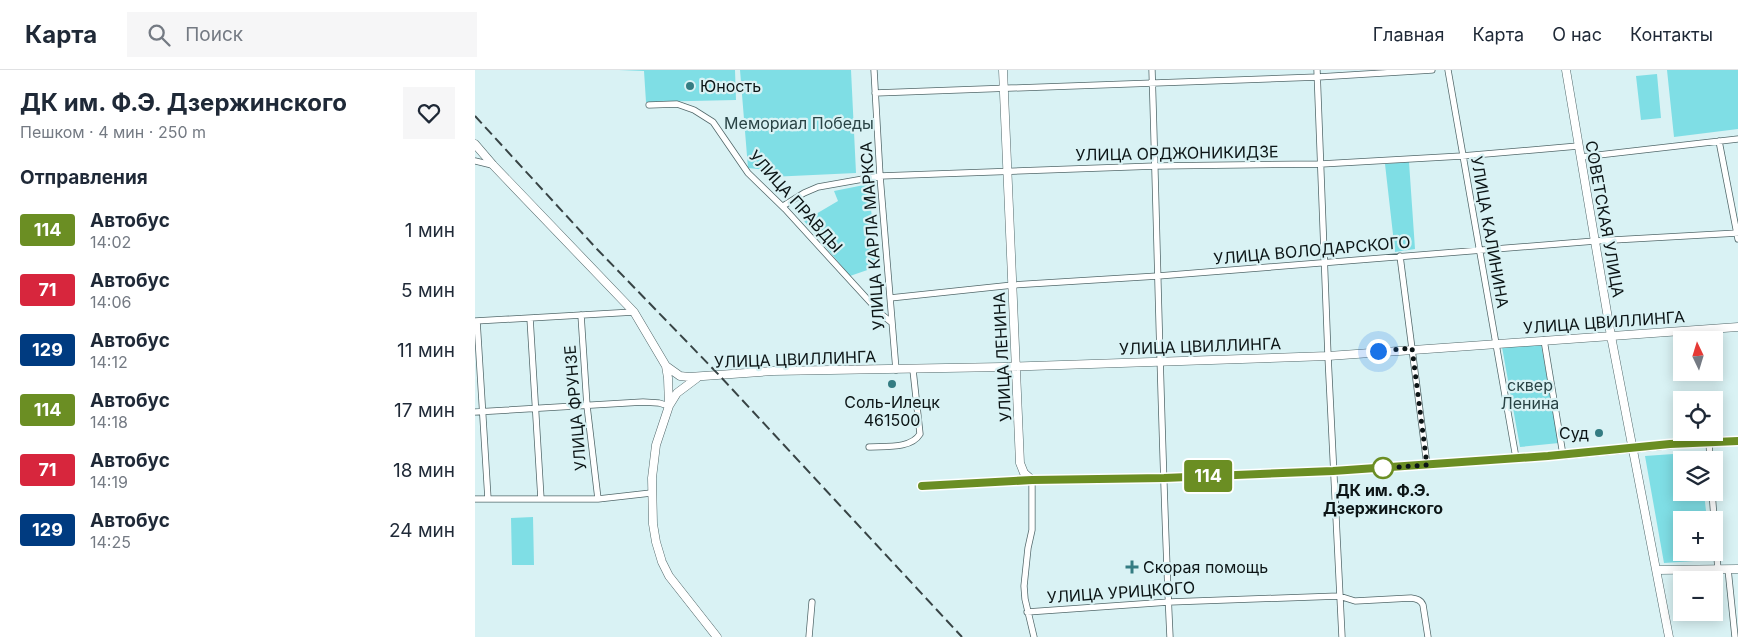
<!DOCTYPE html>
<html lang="ru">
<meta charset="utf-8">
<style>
:root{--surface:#fff;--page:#f6f6f7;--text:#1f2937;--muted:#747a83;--line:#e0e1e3}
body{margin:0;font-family:Inter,sans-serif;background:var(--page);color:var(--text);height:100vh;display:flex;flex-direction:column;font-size:19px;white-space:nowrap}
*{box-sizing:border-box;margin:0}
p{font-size:16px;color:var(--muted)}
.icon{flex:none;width:28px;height:28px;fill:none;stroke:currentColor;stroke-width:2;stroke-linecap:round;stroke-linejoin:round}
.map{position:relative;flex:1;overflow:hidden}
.side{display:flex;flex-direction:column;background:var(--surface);width:475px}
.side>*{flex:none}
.badge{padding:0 10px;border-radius:4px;font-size:18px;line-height:32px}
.needle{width:32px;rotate:356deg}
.controls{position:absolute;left:1198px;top:261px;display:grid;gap:10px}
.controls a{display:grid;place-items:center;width:50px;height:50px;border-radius:0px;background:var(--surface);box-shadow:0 2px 12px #0003;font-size:25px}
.you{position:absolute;width:25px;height:25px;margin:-12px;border:4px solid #fff;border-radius:50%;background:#1a73e8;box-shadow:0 0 0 8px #1a73e833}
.map>.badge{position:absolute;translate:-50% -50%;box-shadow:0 0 0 2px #fff}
h2{padding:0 20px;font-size:19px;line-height:45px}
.round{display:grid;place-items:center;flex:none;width:52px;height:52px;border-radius:0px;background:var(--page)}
.overview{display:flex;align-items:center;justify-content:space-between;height:85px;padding:0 20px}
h1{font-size:24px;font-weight:700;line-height:38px}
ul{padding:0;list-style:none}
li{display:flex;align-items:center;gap:15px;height:60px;padding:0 20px}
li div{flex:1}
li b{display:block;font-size:19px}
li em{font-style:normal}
li .badge{min-width:55px;font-weight:700;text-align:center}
header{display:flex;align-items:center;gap:30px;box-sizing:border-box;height:70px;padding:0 25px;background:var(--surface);border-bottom:1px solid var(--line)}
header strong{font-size:24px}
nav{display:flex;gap:28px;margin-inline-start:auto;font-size:18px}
.search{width:350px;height:45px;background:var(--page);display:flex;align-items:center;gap:12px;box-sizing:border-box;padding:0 18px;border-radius:0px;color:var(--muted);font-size:19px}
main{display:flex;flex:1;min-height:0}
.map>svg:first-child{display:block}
</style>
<header>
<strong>Карта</strong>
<div class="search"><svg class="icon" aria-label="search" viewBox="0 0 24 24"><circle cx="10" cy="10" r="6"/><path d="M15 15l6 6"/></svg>Поиск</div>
<nav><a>Главная</a><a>Карта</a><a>О нас</a><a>Контакты</a></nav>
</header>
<main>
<section class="side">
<div class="overview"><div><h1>ДК им. Ф.Э. Дзержинского</h1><p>Пешком · 4 мин · 250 m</p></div><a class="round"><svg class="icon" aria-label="heart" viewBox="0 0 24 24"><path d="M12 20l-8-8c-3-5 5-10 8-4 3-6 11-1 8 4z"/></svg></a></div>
<h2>Отправления</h2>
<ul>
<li><span class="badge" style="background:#6b8e23;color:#fff">114</span><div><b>Автобус</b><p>14:02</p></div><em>1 мин</em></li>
<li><span class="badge" style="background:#d7263d;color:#fff">71</span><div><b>Автобус</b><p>14:06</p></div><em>5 мин</em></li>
<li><span class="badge" style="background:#003b80;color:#fff">129</span><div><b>Автобус</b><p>14:12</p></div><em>11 мин</em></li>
<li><span class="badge" style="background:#6b8e23;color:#fff">114</span><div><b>Автобус</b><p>14:18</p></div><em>17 мин</em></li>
<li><span class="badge" style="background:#d7263d;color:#fff">71</span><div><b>Автобус</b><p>14:19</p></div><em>18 мин</em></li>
<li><span class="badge" style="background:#003b80;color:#fff">129</span><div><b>Автобус</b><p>14:25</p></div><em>24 мин</em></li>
</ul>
</section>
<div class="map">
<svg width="1263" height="567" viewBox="0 0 1263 567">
<rect width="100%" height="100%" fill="#d9f2f4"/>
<path fill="#7fdee5" d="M144,0H260L261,30L171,32L169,1Z
M265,0H376L381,103L295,107L292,100L273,98Z
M1192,0H1263V59L1199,67Z
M1182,4L1186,48L1166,50L1161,6Z
M934,92L940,179L920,182L910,94Z
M394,114L401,197L375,206L329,151L363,131L359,121Z
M1066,274L1084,373L1045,377L1027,277Z
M1226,382L1227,390H1206V422L1229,423L1232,450H1206V482L1235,483V490L1189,493L1170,386Z
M58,447L59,495H37L36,448Z"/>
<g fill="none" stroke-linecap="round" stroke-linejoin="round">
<defs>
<path id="street" d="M399,0L405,106L421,300
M677,0C683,189 686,378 695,567
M842,0L853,286L867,567
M973,0L1041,388
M400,23L843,7L957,0
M174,35L202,34L219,40L238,52L273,103L310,139L406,244L416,252
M1244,71L1263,169
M1106,87L1263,69
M0,91L17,95
M308,136L329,123L343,117L405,106L681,96L846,94L987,86L1103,76
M925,186L952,395
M415,228L538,215L683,206L1120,171L1263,163
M106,245L112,336L123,429
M55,248L66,429
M0,251L159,242
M2,251L13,429
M1069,270L1088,385
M0,342L168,332L184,333L194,336
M1234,371L1235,390
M394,377C410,376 436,379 445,364L438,300
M447,417L557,410V460L553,478L549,516L550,529L559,567
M1237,422L1243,500
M0,429H123L176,423
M1253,499L1260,567
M552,542L694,532L864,526L880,531L936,528C942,529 946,530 948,535L953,567
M334,567L337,532"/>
<path id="secondary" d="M528,0L545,393L549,403L557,410L689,408L858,401L1088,385L1234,371H1263
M1091,0L1136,266L1194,567
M0,74L18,95L159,242L191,296L193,308L194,336L181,375L177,408L178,454L181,472L187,492L194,506L242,567
M191,296L205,306L214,307L298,301L528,297L853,286L1263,257
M194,336L202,323L222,308
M1182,500L1263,499"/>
</defs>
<use href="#street" stroke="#52686a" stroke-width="7"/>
<use href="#secondary" stroke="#52686a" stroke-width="9"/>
<use href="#street" stroke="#fff" stroke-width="5.5"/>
<use href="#secondary" stroke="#fff" stroke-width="8"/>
<path stroke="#384445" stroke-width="2" stroke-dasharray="10 5" stroke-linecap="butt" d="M0,46L120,177L244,305L487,567"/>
</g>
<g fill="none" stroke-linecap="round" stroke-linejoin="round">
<defs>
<path id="line" d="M447,416L557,410L689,408L858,401L1073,386L1195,374L1263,371"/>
</defs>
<use href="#line" stroke="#fff" stroke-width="11"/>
<use href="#line" stroke="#6b8e23" stroke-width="8"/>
<path stroke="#0c1516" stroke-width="5" stroke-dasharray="0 9" d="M903,281L937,278L952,395L908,398"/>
</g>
<g fill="#347c82" stroke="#d9f2f4" stroke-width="2">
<circle cx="215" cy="16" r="5"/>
<circle cx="417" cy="314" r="5"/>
<circle cx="1124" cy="363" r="5"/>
<path d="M654.5 489.5h5v5h5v5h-5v5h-5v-5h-5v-5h5z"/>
</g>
<circle fill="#fff" stroke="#6b8e23" stroke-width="2.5" cx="908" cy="398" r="10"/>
<g text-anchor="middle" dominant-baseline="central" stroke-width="4.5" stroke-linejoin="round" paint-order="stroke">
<g font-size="16" fill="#0c1516" stroke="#d9f2f4" text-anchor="start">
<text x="225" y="16">Юность</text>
<text x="417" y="332" text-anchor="middle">Соль-Илецк<tspan x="417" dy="18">461500</tspan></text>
<text x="1114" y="363" text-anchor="end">Суд</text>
<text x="668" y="497">Скорая помощь</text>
</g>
<g font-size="16" fill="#294345" stroke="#d9f2f4">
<text x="324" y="53">Мемориал Победы</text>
<text x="1055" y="315">сквер<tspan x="1055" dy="18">Ленина</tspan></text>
</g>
<g font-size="16" fill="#0c1516" stroke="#d9f2f4">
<text transform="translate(702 83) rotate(-1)">УЛИЦА ОРДЖОНИКИДЗЕ</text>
<text transform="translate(321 131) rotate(48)">УЛИЦА ПРАВДЫ</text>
<text transform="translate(1130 149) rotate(80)">СОВЕТСКАЯ УЛИЦА</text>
<text transform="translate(1015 162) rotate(80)">УЛИЦА КАЛИНИНА</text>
<text transform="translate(397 166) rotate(-94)">УЛИЦА КАРЛА МАРКСА</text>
<text transform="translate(837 180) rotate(-5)">УЛИЦА ВОЛОДАРСКОГО</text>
<text transform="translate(1129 252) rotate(-4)">УЛИЦА ЦВИЛЛИНГА</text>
<text transform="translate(725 276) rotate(-2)">УЛИЦА ЦВИЛЛИНГА</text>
<text transform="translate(527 287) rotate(-93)">УЛИЦА ЛЕНИНА</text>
<text transform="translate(320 289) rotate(-2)">УЛИЦА ЦВИЛЛИНГА</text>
<text transform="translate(100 338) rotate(-95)">УЛИЦА ФРУНЗЕ</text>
<text transform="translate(646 522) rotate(-4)">УЛИЦА УРИЦКОГО</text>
</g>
<g font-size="16" font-weight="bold" fill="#0c1516" stroke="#d9f2f4">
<text x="908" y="420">ДК им. Ф.Э.<tspan x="908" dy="18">Дзержинского</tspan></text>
</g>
</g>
</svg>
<div class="controls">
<a><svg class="needle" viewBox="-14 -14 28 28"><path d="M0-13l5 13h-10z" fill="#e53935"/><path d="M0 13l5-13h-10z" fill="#747a83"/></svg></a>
<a><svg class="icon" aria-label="locate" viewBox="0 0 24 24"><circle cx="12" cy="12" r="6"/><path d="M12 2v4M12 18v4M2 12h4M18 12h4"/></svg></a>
<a><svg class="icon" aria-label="layers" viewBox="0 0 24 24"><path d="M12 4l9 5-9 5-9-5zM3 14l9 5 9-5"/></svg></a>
<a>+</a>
<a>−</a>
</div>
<div class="you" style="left:903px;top:281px"></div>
<b class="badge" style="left:733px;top:406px;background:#6b8e23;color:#fff">114</b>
</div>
</main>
